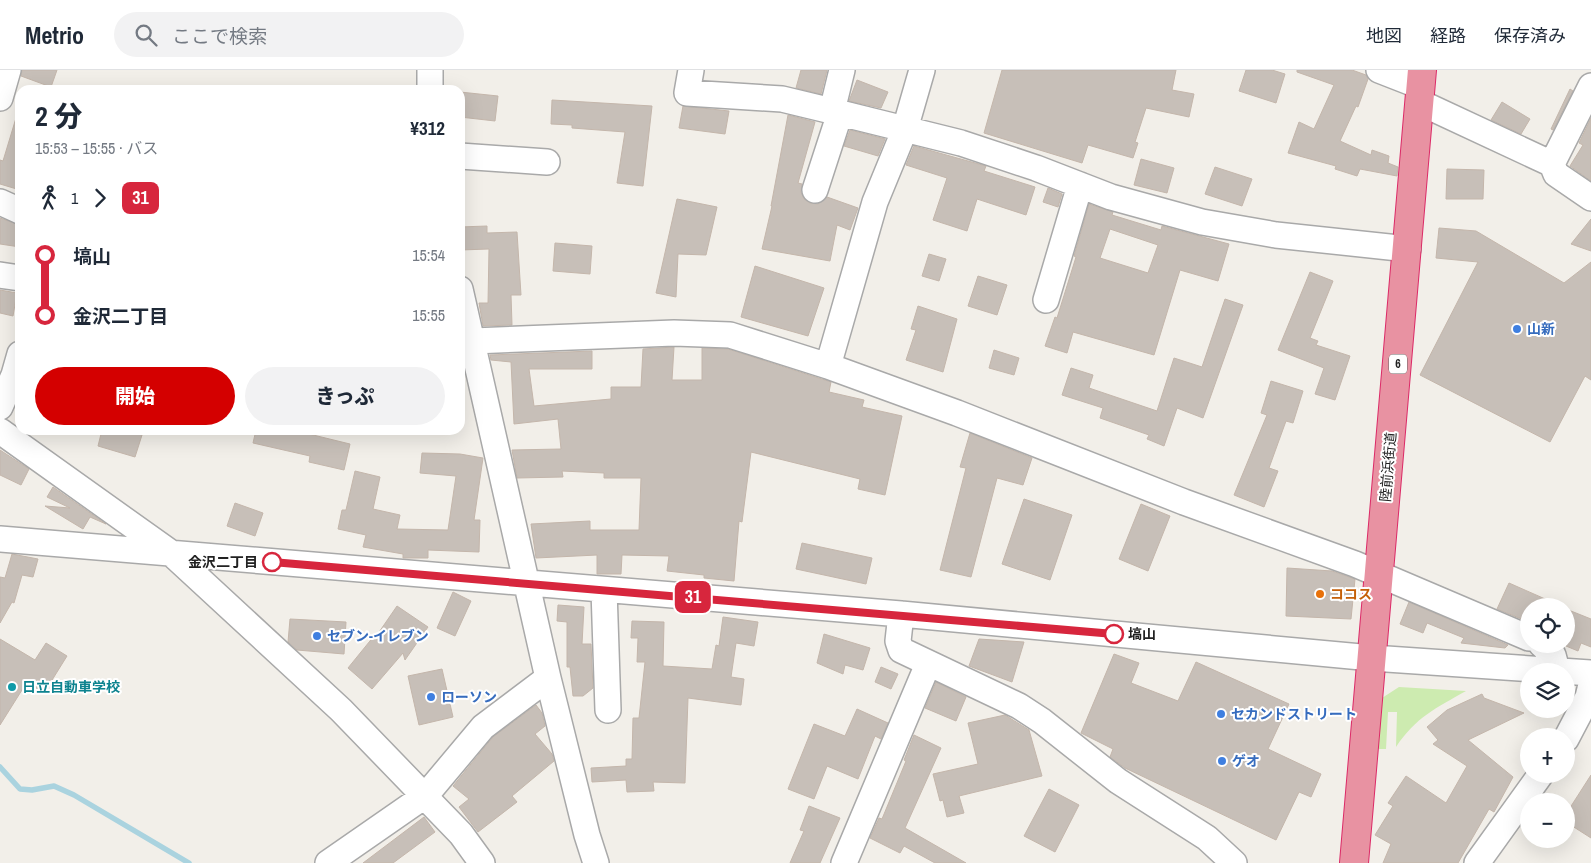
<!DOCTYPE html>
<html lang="ja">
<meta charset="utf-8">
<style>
:root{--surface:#fff;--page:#f2f2f3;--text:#1f2937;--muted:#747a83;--line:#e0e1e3;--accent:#d40000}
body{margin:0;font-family:"Archivo Narrow","Noto Sans JP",sans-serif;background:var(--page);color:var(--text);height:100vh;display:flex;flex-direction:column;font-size:19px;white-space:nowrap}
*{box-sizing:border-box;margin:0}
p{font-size:16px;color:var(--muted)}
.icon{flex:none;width:28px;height:28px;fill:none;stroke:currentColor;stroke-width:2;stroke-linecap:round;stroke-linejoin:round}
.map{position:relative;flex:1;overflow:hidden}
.sheet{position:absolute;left:15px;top:15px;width:450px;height:350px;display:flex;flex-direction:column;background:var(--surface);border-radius:15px;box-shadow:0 5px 20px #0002}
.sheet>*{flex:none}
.badge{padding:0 10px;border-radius:8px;font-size:18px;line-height:32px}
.controls{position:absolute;left:1520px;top:528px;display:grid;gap:10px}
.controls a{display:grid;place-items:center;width:55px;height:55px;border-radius:50%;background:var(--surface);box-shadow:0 5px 20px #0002;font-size:25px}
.map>.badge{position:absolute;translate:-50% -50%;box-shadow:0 0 0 2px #fff}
.legs{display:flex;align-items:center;gap:8px;height:55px;padding:0 20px;font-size:16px}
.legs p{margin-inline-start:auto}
.summary{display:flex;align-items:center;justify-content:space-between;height:85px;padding:0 20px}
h1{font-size:28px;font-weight:800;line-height:38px}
.cta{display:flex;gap:10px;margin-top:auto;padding:10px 20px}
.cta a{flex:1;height:58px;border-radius:30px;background:var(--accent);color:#fff;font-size:20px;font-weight:800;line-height:58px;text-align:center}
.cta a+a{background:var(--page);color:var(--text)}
ul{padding:0 20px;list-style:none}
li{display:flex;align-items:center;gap:18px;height:60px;font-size:19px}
li i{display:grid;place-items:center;width:8px;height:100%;margin:0 6px;background:currentColor}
li i::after{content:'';width:12px;height:12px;margin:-6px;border:4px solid;border-radius:50%;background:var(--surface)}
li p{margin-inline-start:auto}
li:first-child i{background:linear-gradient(#0000 50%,currentColor 0)}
li:last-child i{background:linear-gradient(currentColor 50%,#0000 0)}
header{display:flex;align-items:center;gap:30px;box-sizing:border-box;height:70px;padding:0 25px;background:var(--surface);border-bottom:1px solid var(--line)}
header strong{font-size:24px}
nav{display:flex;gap:28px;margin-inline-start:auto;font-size:18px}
.search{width:350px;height:45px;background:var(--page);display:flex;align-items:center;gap:12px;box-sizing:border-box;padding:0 18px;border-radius:28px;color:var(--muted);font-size:19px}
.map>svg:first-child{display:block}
</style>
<header>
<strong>Metrio</strong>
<div class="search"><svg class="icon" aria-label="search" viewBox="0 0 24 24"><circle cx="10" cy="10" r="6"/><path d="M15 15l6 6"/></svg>ここで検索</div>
<nav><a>地図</a><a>経路</a><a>保存済み</a></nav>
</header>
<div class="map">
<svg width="1591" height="793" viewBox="0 0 1591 793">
<rect width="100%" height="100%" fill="#f2efe9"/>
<path fill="#cdebb0" d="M1399,617L1466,621C1436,638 1416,647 1396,677L1397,642H1388L1386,679H1378L1382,628Z"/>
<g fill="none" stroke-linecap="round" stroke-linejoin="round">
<path stroke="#aad3df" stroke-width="5.5" d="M0,697L20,719L32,720L54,716L74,725L189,793"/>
</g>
<path fill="#c7bfb8" stroke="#c4b6ab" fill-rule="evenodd" d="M22,0H57L51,17L21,6Z
M801,0H827L821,24L796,18Z
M1002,0H1176L1172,20L1194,24L1189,47L1146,38L1135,72L1138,73L1133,88L1088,75L1082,93L984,63Z
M1246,0H1272L1285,4L1276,33L1239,21Z
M1297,0H1352L1366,5L1368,9L1358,37L1356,36L1340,71L1371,85L1372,80L1389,86L1388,93L1398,97L1397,106L1360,99L1357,106L1335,99L1336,96L1288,83L1299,52L1314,59L1334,15L1297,2Z
M857,10L888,22L881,38L849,31Z
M1570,19L1573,21L1553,60L1551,59Z
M460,22L498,26L495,51L460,47Z
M552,30L652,36L643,116L617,113L625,62L572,58V55L551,54Z
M1502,32L1530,49L1521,64L1491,50Z
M683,36L729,41L725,64L679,58Z
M788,45L815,52L798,113L802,114L801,122L804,129L810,133L818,134L827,127L858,138L850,160L837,155L830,191L762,179L772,136H771Z
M16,48H20V120L0,114V90L3,91Z
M1591,48V111L1570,96L1583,75L1579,73Z
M850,60L885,69L878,86L844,76Z
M914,76L986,96L984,101L1035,117L1026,145L977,129L967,161L933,150L947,108L906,95Z
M1141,89L1174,98L1167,123L1134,115Z
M1215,97L1252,109L1242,136L1205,124Z
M1447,99L1484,100L1483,129H1446Z
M1048,118L1062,124L1058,137L1043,132Z
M677,129L717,137L706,185L678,184L676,227L656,223Z
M1089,134L1113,142L1112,145L1161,160L1162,156L1229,174L1218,211L1180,200L1154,285L1073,262L1067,283L1045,276L1055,247L1057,248L1076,187L1074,186ZM1110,159L1158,175L1148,203L1100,188Z
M0,148L20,155V177L0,174Z
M1591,149V181L1571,174Z
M487,156V163L517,162L521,225H511L512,255L483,256L479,233H488L489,179L460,180V157Z
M1439,158L1476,161L1564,213L1591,192V310L1585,306L1550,372L1420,305L1478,192L1436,188Z
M555,173L592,176L590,204L553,201Z
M929,184L946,189L939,211L922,206Z
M755,196L824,218L808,266L741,247Z
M1310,202L1333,211L1310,268L1318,271L1316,275L1350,286L1335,330L1315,324L1324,298L1278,280Z
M978,206L1007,215L997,245L968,236Z
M0,220L17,223L13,246L0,243Z
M1225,229L1243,235L1203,348L1177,338L1164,376L1147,369L1149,365L1100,348L1103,338L1062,325L1071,298L1093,305L1089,318L1157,341L1174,288L1202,297Z
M918,236L957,249L943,302L906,290L916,260L911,259Z
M674,277L672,310H702V278L728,279L831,312L829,322L864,330L862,337L902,346L885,425L858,419L860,409L751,382L742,452L739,451L734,511L704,508V505L667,501L669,486L622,485L621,504H597V485L536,488L531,454L590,451V460H639L641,408H604V403L562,401L563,407L517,408L512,380L561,379L558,349L514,354L511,292L491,290L490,285L592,281V299H529L534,336L611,329V317H641L643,279Z
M994,280L1019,288L1014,305L989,298Z
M1271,311L1303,321L1293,353L1286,351L1269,398L1278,401L1264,437L1234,425L1267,345L1261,343Z
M102,360H125L142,365L135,387L98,376Z
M256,360H306L305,363L350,374L344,400L309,392L310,386L253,373Z
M970,363L1032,388L1023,415L997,408L971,507L940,500L966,398L960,397Z
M0,380L29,399L21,415L0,405Z
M422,383L460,384L483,388L474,450H480L479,482L428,480V488H403V484L363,477L366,465L338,459L342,440H346L355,401L380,407L373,439L400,445L397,459L448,460L456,406L420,403Z
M53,417L106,454L90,447L83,459L45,436L70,438L47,427Z
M1024,429L1072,445L1050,510L1002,494Z
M235,433L263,443L255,466L227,456Z
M1141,434L1170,446L1148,501L1119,489Z
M802,473L872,488L866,514L796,499Z
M12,484L38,489L33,507L22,505L14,533L12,532L0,553V507L5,508Z
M1287,498L1332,501L1355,509L1351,549L1286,546Z
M1509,513L1561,536H1529V552L1497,539Z
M453,522L471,531L455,566L437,558Z
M1409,532L1508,575L1505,578L1461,573L1464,568L1427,553L1423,563L1400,554Z
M558,535L584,537L582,574H591L593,618L583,626H573L570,597H567V552L557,551Z
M397,536L428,557L405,590L403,583L372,619L348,598L374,566L375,568Z
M1566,539L1591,549V577L1581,573L1578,581L1566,576Z
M723,547L758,552L754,576L736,573L731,607L744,609L741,635L688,628L685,713L653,712L654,721L627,722L626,710L592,712L591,698L626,696V689H632L633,648H639L645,592H637L638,568H631L632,551L664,552L663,596L712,599L716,575L719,576Z
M290,549L346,552L344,584L297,580L288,572Z
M824,564L870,578L863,600L845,595L843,604L817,593Z
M0,569L35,590L46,573L67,586L44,623L27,612L0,655Z
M979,569L1024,572L1012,612L969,596Z
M1114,584L1139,593L1131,613L1178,631L1196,592L1289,634L1268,679L1321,704L1311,727L1299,722L1276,770L1125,698L1110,687L1113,679L1081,663Z
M881,597L898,604L891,619L875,612Z
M442,599L453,647L419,655L408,606Z
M936,612L966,627L956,651L925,638Z
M1482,624L1484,628L1524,643L1468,670L1513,707L1494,742L1489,739L1458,793H1383L1391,774L1375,765L1393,736L1388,733L1406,706L1446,733L1467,696L1433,674L1438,670L1427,657L1447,640Z
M536,635L542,643L545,656L535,664L552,684L554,691L512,726L517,732L478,762L459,737L469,729L453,716L493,667Z
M857,639L888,653L881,669L875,666L858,709L827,696L814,729L788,719L814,654L845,666Z
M1005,645L1029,660L1042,706L959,726L964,743L947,747L943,730L940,731L933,704L978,694L968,653Z
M914,665L941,678L905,758L966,793H935L904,776L900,783L870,768L879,748L882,749L906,691L904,690Z
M1591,705V768L1566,752V744Z
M1049,719L1079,735L1055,782L1024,766Z
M809,736L840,748L820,793H790L804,761L800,760Z
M424,747L435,762L393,793H363Z"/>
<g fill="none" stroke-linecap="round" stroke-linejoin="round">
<defs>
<path id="minor" d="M691,0L687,23L782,29L840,43L961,73L1036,98L1111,127L1202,152L1276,165L1408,179
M1379,0L1420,16
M430,20V0
M0,28L8,0
M1419,32L1552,94L1591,16
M832,41L842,0
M460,86L547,92
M1552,94L1556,104L1591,128
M815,120L840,43
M0,132L20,141
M0,205L20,208
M460,219L548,608L587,765L596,793
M1046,230L1080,115
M473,271L674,263L730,265L828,296L957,343L1184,432L1355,494L1529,568
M828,296L875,132L905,59L922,0
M0,337L14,305L20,284
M0,361L171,483L341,640L461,764L482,793
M0,469L901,544L1372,588L1591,603
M604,520L608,640
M901,544L898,571L901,580L1019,636L1042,651L1118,711L1207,768L1234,793
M1541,574L1553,585L1557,600
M1566,669L1588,627L1591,615
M328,793L426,725L483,657L548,608
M844,793L928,594
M1477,793L1541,704"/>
<path id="highway" d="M1354,793L1422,0"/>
</defs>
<use href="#minor" stroke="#a9a9a9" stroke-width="28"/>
<use href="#highway" stroke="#dc2a67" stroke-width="30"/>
<use href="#minor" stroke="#fff" stroke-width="25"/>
<use href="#highway" stroke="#e892a2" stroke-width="28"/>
</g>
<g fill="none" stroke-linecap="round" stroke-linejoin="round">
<defs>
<path id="line-1" d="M272,492L1114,564"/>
</defs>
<use href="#line-1" stroke="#fff" stroke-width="11"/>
<use href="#line-1" stroke="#d7263d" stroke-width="8"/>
</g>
<g fill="#3f7fe0" stroke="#fff" stroke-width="2">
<circle cx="1517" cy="259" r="5"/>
<circle cx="317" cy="566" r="5"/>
<circle cx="431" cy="627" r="5"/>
<circle cx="1221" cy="644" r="5"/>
<circle cx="1222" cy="691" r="5"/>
</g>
<g fill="#fff" stroke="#d7263d" stroke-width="2.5">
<circle cx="272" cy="492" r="9"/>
<circle cx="1114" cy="564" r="9"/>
</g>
<circle fill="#e8710a" stroke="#fff" stroke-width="2" cx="1320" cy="524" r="5"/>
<circle fill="#0f9aa8" stroke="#fff" stroke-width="2" cx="12" cy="617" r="5"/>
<g text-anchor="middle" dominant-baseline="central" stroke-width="4" stroke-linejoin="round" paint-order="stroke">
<rect fill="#fff" stroke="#646464" stroke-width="1" x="1389" y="284.5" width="18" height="19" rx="4"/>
<g font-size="12" font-weight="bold" fill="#222">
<text x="1398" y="294">6</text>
</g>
<g font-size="14" font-weight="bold" fill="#366cbe" stroke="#fff" text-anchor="start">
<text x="1527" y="259">山新</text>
<text x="327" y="566">セブン-イレブン</text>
<text x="441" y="627">ローソン</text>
<text x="1231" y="644">セカンドストリート</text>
<text x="1232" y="691">ゲオ</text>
</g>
<g font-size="14" fill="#222" stroke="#fff">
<text transform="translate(1388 397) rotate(-85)">陸前浜街道</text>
</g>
<g font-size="14" font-weight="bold" fill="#222" stroke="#fff" text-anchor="end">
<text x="258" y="492">金沢二丁目</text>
<text x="1128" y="564" text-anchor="start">塙山</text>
</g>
<g font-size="14" font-weight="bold" fill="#c56008" stroke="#fff" text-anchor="start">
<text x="1330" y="524">ココス</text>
</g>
<g font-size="14" font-weight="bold" fill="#0d838f" stroke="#fff" text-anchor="start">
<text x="22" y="617">日立自動車学校</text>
</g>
</g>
</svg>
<div class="controls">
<a><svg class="icon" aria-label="locate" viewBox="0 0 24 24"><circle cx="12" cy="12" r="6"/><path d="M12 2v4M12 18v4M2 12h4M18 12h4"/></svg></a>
<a><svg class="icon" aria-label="layers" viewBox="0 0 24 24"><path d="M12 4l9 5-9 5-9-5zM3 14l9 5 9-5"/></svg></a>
<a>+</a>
<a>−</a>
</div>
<b class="badge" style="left:693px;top:527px;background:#d7263d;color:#fff">31</b>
<section class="sheet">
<div class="summary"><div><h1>2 分</h1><p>15:53 – 15:55 · バス</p></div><b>¥312</b></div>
<div class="legs"><svg class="icon" aria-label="walk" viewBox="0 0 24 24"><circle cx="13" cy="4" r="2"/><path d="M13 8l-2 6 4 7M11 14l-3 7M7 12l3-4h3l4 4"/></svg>1<svg class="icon" aria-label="forward" viewBox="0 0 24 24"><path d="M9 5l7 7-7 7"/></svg><b class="badge" style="background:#d7263d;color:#fff">31</b></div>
<ul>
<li><i style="color:#d7263d"></i><b>塙山</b><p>15:54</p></li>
<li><i style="color:#d7263d"></i><b>金沢二丁目</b><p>15:55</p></li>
</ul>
<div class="cta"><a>開始</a><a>きっぷ</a></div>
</section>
</div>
